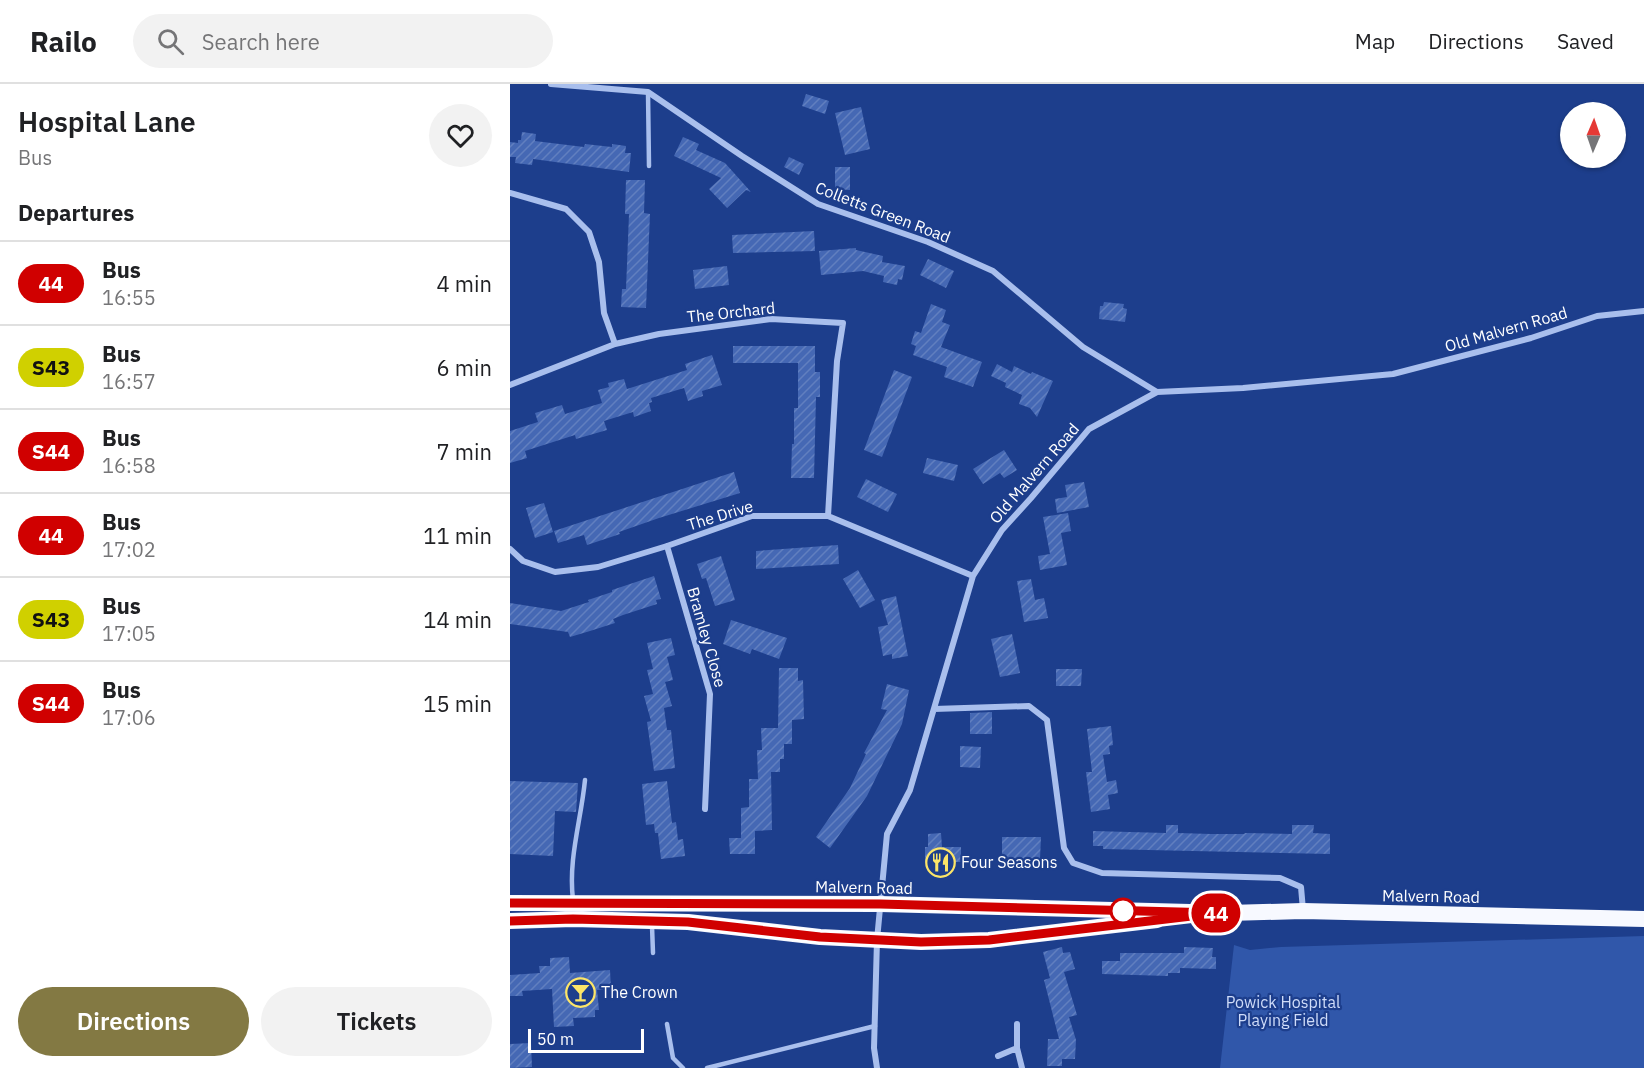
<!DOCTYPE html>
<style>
:root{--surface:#fff;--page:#f2f2f2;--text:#202124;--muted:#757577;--line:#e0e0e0;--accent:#837943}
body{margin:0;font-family:"IBM Plex Sans",sans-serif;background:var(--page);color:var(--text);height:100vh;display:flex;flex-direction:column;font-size:22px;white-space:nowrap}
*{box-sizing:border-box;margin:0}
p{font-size:20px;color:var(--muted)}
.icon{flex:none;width:33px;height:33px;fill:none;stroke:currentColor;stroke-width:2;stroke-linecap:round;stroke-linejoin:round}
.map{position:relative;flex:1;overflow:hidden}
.sheet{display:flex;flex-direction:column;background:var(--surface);width:510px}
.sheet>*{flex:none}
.badge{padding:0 12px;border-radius:20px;font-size:21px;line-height:39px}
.needle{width:39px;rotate:2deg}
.fabs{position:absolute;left:1050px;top:18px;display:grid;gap:12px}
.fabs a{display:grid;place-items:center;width:66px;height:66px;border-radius:50%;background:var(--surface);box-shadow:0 2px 4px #0004;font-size:30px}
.scale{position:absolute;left:18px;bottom:15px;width:116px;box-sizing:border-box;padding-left:6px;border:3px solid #fff;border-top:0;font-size:16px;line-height:21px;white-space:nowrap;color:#fff;-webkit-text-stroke:4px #1d3e8c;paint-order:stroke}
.map>.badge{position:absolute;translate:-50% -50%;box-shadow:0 0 0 3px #fff}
h2{padding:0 18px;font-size:22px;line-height:54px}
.round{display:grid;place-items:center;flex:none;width:63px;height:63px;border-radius:32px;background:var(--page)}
.overview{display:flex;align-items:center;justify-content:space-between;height:102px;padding:0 18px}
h1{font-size:28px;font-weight:600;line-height:45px}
.primary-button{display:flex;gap:12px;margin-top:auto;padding:12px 18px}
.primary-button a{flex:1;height:69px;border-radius:36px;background:var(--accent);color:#fff;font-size:24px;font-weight:600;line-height:69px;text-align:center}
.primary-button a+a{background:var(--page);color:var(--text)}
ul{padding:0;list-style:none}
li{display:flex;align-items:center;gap:18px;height:84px;padding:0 18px;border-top:2px solid var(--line)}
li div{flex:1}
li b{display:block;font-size:22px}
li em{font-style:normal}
li .badge{min-width:66px;font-weight:700;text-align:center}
header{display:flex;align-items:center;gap:36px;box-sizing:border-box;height:84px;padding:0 30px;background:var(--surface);border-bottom:2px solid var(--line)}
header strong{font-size:28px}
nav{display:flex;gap:33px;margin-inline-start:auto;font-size:21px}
.search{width:420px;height:54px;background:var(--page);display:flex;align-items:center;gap:15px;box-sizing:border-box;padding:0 21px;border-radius:33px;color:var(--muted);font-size:22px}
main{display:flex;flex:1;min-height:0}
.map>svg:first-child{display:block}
</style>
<header>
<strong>Railo</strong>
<div class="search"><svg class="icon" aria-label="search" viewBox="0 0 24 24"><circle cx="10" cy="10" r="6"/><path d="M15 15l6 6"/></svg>Search here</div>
<nav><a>Map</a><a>Directions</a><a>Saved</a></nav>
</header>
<main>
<section class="sheet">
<div class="overview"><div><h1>Hospital Lane</h1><p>Bus</p></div><a class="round"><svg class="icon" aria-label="heart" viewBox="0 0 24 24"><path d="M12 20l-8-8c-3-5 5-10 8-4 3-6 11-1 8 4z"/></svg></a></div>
<h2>Departures</h2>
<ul>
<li><span class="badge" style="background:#d00000;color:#fff">44</span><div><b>Bus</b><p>16:55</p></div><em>4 min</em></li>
<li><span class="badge" style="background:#d0d000;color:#111">S43</span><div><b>Bus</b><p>16:57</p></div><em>6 min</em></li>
<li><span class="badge" style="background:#d00000;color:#fff">S44</span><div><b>Bus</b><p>16:58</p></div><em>7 min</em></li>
<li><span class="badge" style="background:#d00000;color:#fff">44</span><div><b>Bus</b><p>17:02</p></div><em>11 min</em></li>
<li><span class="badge" style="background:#d0d000;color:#111">S43</span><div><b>Bus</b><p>17:05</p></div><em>14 min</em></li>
<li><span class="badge" style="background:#d00000;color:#fff">S44</span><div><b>Bus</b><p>17:06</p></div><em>15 min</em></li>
</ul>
<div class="primary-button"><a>Directions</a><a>Tickets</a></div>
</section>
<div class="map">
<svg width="1134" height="984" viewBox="0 0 1134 984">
<defs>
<pattern id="building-hatch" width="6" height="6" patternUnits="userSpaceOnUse" patternTransform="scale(1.5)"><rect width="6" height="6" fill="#4568b4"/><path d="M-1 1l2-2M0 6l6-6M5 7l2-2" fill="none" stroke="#617fbf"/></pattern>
</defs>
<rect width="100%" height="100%" fill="#1d3e8c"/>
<path fill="#3057aa" d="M1134,852V984H710L724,861L740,866L771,863Z"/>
<path fill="url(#building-hatch)" d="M296,10L319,17L315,30L292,22Z
M351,23L360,65L335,71L325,29Z
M12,48L26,50L25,57L74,63L75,60L102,63V60L116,62L115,69H121L119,88L23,75L22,81L5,79L6,73H0V58L8,59V56H11Z
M173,53L189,60L186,66L215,79L241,108L236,106L217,124L199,105L211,94L164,72Z
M279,73L294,80L289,91L274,83Z
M325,83H340V106L325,105Z
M116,96H135L134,129L140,130L136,224L111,223L112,205H116L119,130H115Z
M304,147L305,167L223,169L222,151Z
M346,164V166L373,172L372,178L395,182L392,196L388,195L387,201L373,198L374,192L353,187L311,191L309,167Z
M418,175L444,187L436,204L410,191Z
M217,182L219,201L185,205L183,186Z
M594,218L614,220L613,224L617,225L615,238L589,235L590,222H593Z
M421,220L436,226L432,238L440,241L431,263L472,278L463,303L434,293L437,283L403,271L406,262L401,260L405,247L411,249Z
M223,262H305V288H310V313H306L304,394H281L282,360H284V324H288V279H223Z
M202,271L212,301L192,307L193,312L178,317L174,304L141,314L142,318L139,319L141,327L124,333L123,328L94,337L97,346L66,355L65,351L15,367L17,374L0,379V347L28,338L25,329L52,321L55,330L92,319L88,306L99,303L98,299L114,295L117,305L177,286L175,280Z
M487,280L502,288L504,282L521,290L522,288L543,297L527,333L520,324L509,320L512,311L495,303L496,299L481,292Z
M384,286L402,293L372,373L354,366Z
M494,366L507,386L494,394L490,389L473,400L463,385Z
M417,374L448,381L444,397L413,389Z
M224,388L230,409L149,434L109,448L110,450L77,461L74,451L48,459L44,447Z
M356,395L387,410L378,428L347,413Z
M574,398L579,423L547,429L545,415L557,413L555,401Z
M34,419L43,448L25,454L16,424Z
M558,429L561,447L551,449L557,481L530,486L528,472L540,470L533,433Z
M328,461L329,480L246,485V467Z
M211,472L225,516L205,522L196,494L192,495L187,480Z
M348,486L365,516L350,524L333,495Z
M144,492L151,515L146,516L147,520L113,531L103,535L105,539L80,547L60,553L58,548L0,540V519L51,527L79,518L78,516L102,508V506Z
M521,495L525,516L534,514L538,534L514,538L507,497Z
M386,512L398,572L382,575V570L373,572L368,543L378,541L371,516Z
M221,536L277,554L269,575L242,565L240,570L213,560Z
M502,550L510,589L490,593L481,555Z
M161,554L165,571L157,573L163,596L155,598L162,622L154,624L157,646H161L165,684L144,687L137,638L141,637L134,612L143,610L137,586L143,585L137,559Z
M269,584H288V597L293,596L294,635L282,636V660H274V675H270V688H261L262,746L245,747V770H220L219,754H231V724L239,723V695H248L247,666H252L251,644H268Z
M546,585H572L571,602H546Z
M377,600L399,606L392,640L357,712L320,764L306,753L340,704L356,670L354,669L377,626L371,625Z
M482,628V650H460V629Z
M601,642L603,661L599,662L600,670L593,671L597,698L606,696L608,709L598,711L600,725L581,728L576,688H582L577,645Z
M450,662L471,663L470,684L450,683Z
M0,697L68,699L66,728L45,727L43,772L0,770Z
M157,697L162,739L166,738L168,756L173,755L175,772L151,775L148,749H145L144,740L136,741L132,700Z
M656,741H668V749L701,750H734L735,749L782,750V741H804L803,749L820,750V770L593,765V762H583V747L656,749Z
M431,749L432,763H451V778H415V763H418V750Z
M492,753H531L530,775H515V777H492Z
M552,863L553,869L560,868L565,885L554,888L567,931L559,933L566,956L565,975H552V982H537L538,955H549L534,896L540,894L533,868Z
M674,863L703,864L702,873H706V885L670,884V889H658V892L592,890V877H610V869H674Z
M59,873L60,889L100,886L101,905L87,906L89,926H85V933L63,934L64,942L44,943L42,905L12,907L13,912H0V891L30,889L29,882H40V874Z
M21,959L22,983L0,984V960Z"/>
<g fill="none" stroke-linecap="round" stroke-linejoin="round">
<path stroke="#a9bfed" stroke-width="4.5" d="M138,8L139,82
M63,816C58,775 71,737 75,696
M142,842L143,869
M157,940L163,974L173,984
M197,984L365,942"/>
<path stroke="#a9bfed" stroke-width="6" d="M41,0L138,8L232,72L308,120L418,158L483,187L573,263L647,308
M0,109L56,125L79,148L89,178L94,229L105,260
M0,301L105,260L149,250L261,235L333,239L327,277L318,432
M157,462L200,610L195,725
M0,465L13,477L45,488L88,483L157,462L242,432H318L463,492
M424,625L519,622L537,636L554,764L563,779L592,789L770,794L791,803L793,826
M507,940V964L512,984
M488,972L507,964
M367,984L364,964L367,856L377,750L400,706L463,492L492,446L521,414L579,345L647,308L733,304L883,290L1021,254L1087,232L1134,227"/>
<path stroke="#f7f9ff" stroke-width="16" d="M0,819L370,820L719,829L793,827L1134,835
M0,837L63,835L178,838L310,853L411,858L479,856L647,836"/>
</g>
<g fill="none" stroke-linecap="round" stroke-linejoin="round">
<defs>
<path id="line" d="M0,819L370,820L707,829L479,856L411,858L310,853L178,838L63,835L0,837"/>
</defs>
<use href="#line" stroke="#fff" stroke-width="14"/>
<use href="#line" stroke="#d00000" stroke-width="9"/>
</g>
<defs>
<symbol id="restaurant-ring" viewBox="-11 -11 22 22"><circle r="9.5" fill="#1d3e8c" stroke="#fce568" stroke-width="1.5"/><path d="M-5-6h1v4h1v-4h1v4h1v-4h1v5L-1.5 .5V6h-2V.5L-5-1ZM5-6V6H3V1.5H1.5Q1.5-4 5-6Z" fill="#fce568"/></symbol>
<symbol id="bar-ring" viewBox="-11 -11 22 22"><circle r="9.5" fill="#1d3e8c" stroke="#fce568" stroke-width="1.5"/><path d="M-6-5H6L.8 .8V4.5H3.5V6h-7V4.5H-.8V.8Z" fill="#fce568"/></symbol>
</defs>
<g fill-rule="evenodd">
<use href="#restaurant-ring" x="414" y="762" width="33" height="33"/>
<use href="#bar-ring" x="54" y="892" width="33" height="33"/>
</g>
<circle fill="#fff" stroke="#d00000" stroke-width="3" cx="613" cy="827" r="12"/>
<g text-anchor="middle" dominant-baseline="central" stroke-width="4.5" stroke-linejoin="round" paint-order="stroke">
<g font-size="16" fill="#fff" stroke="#1d3e8c">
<text transform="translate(373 128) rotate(21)">Colletts Green Road</text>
<text transform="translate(221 228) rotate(-6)">The Orchard</text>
<text transform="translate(996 245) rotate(-16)">Old Malvern Road</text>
<text transform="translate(524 389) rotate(-49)">Old Malvern Road</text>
<text transform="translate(210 431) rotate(-17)">The Drive</text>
<text transform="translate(197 553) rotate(74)">Bramley Close</text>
<text transform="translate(354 803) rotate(1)">Malvern Road</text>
<text transform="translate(921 812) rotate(1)">Malvern Road</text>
</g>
<g font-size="16" fill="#fff" stroke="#1d3e8c" text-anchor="start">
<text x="451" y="778">Four Seasons</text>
<text x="91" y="908">The Crown</text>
</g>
<g font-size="16" fill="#cfdcf9" stroke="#1d3e8c">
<text x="773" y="918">Powick Hospital<tspan x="773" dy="18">Playing Field</tspan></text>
</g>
</g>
</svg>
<div class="fabs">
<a><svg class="needle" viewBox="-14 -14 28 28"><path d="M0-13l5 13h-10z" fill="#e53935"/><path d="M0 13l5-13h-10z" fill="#757577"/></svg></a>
</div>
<div class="scale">50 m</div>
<b class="badge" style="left:706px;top:829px;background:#d00000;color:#fff">44</b>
</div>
</main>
